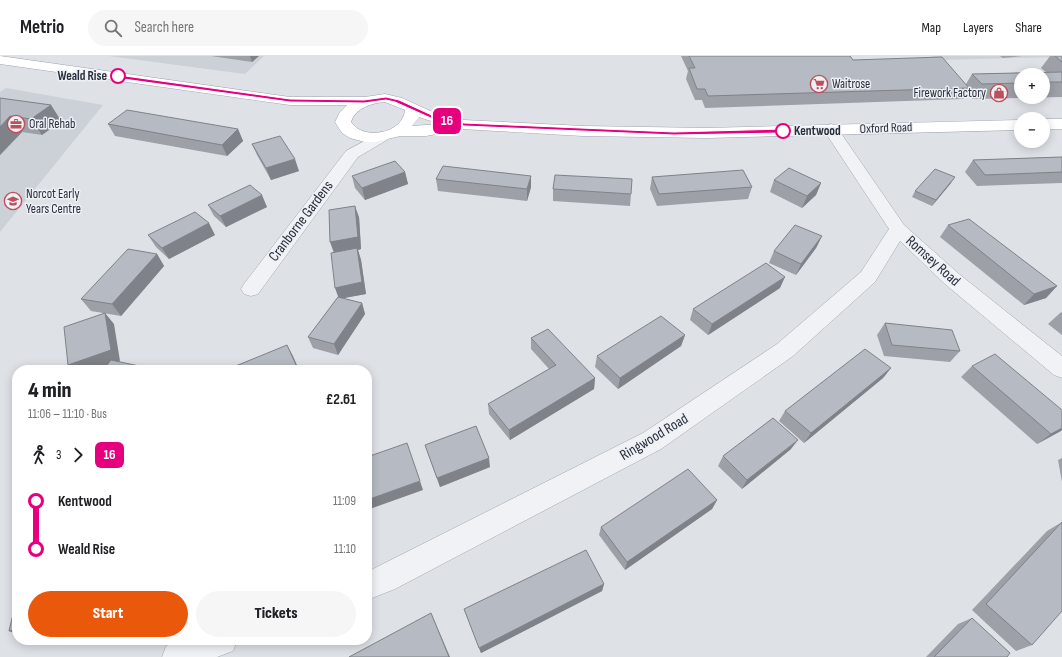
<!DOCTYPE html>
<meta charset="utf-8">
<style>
:root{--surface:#fff;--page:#f6f6f6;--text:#202124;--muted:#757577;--line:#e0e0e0;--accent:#ea580c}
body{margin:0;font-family:"Sofia Sans Condensed",sans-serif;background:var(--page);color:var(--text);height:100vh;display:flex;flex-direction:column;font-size:15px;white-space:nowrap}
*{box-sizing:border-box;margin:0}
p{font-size:13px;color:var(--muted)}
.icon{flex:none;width:22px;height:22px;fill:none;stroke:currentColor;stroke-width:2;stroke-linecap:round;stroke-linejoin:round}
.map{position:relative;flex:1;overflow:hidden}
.drawer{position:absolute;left:12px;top:309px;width:360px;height:280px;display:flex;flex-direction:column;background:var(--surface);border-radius:16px;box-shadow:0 2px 10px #0003}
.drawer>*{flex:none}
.badge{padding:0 8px;border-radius:6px;font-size:14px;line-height:26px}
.controls{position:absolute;left:1014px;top:12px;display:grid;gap:8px}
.controls a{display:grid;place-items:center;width:36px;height:36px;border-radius:50%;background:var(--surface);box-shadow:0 2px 10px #0003;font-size:20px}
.map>.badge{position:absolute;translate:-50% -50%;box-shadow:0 0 0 2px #fff}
.legs{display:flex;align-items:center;gap:6px;height:44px;padding:0 16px;font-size:13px}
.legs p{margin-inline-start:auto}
.head{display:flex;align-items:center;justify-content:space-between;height:68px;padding:0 16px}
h1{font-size:22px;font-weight:800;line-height:30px}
.button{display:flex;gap:8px;margin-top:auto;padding:8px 16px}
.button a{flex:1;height:46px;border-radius:24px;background:var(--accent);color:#fff;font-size:16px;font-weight:800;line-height:46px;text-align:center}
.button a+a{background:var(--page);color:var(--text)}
ul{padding:0 16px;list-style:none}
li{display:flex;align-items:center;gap:14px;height:48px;font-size:15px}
li i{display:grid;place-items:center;width:6px;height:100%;margin:0 5px;background:currentColor}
li i::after{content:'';width:10px;height:10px;margin:-5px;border:3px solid;border-radius:50%;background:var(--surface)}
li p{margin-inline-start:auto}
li:first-child i{background:linear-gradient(#0000 50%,currentColor 0)}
li:last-child i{background:linear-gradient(currentColor 50%,#0000 0)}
header{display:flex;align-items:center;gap:24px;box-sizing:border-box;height:56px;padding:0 20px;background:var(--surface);border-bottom:1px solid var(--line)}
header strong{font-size:19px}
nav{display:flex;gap:22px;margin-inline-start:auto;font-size:14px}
.search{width:280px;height:36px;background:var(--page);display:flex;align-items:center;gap:10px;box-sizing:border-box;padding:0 14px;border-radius:22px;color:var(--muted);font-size:15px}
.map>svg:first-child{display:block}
</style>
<header>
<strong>Metrio</strong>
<div class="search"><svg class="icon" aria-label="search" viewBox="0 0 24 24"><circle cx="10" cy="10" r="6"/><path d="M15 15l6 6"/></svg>Search here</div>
<nav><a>Map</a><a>Layers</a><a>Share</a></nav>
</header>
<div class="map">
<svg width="1062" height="601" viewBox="0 0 1062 601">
<rect width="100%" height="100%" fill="#dee1e6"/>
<path fill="#ccd0d7" d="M109,0H264L245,18Z
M931,0H1062V1L935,4Z
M6,32L103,49L0,176V36Z"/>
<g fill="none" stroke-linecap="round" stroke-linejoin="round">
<defs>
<path id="minor" d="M831,68L836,70L904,169L959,218L1062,300V322L1054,319L945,228L900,185L875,226L793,300L661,393L395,533L367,544V516L643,377L777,288L861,216L889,173L823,73L826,70Z
M381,76L387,78L389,81L387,84L358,101L258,238L251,240L244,238L241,233L244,228L346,95Z
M181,584H237L233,595L217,601H162L166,590Z"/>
<path id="primary" d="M0,0L290,41H365L385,38L402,42L439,59L464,64L583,70L707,72L1021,64V74L707,82L583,80L462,73L426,80H400L375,86H365L350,82L342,77L335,66L340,56L347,49H290L0,8ZM385,46L405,54C403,78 363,85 351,66C355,52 372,47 385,46ZM419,61L440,68L412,70Z
M1043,63H1062V73H1043Z"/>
</defs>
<use href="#minor" stroke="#a4a8af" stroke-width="1"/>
<use href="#primary" stroke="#9fa5b0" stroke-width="1"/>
<use href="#minor" fill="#f0f2f5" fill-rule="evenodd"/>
<use href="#primary" fill="#fff" fill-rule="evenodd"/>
</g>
<path fill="#9da0a7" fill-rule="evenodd" d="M211,0H259L252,6Z
M681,0H850L853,4L966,28L972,18L1046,16L1041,12L1050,0H1062V41L973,43L967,37L963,43L705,52L702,44H695L686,23L688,15ZM1021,19H1043V41H1021Z
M1000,0H1022L1003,2Z
M0,42L51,49L61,65L42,79L22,76L0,99Z
M108,68L238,73L243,85L227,100L115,80Z
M252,88L299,115L271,124L257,99Z
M1062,101V127L977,130L965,116L973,104Z
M405,116L408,128L365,144L355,132L352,120Z
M531,120V131L527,145L438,135L436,123Z
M652,121L752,131L748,143L657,150L650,133Z
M774,124L821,127L816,139L802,152L770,136Z
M951,127L932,150L912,141L915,135Z
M553,133L631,138L630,150L553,145Z
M208,149L267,151L226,171L214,160Z
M359,161L361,193L358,194L361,204L366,238L343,242L362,247L365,258L338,299L313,292L308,281L338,241Z
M948,169L1057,230L1046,242L1024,249L940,181Z
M148,179H215L169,203L156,191Z
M822,180L816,192L796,219L769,207L774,195Z
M157,198L164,210L121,260L91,255L81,243Z
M780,232L708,279L690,264L693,253Z
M1062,256V279L1048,268L1060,257Z
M885,267L960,295L950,306L884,300L877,279Z
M685,279L681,290L618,333L595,311L597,300Z
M531,282L595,322L594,333L510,384L489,358L488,348L549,313L531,293Z
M972,310L1062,374L1037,388L961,321Z
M891,312L883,322L804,387L779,365L785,355Z
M425,389L490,411L440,431L428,398Z
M791,393L742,433L718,410L723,400Z
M1062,402V426L1058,404Z
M717,444L712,453L625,514L599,479L601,471Z
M1062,466L1032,589L1016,595L972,554L1047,475Z
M604,528L602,535L481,597L464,553Z
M972,562L1007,601H926L958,568Z"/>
<path fill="#7f8288" d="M250,0H259L252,6Z
M51,49L61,65L42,79L31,63Z
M10,60L22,76L0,99V71Z
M238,73L243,85L227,100L222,89Z
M295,103L299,115L271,124L266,112Z
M405,116L408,128L365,144L362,132Z
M531,120V131L527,145V133Z
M955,121L951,127L932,150L936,144Z
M821,127L816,139L802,152L807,140Z
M262,139L267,151L226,171L220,160Z
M355,150L359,161L361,193L358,194L361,204L366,238L339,243L335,232L334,197L330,186Z
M209,167L215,179L169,203L162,192Z
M822,180L816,192L796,219L801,208Z
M157,198L164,210L121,260L112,248Z
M785,221L780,232L708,279L712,268Z
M1057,230L1046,242L1024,249L1034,238Z
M362,247L365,258L338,299L334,288Z
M105,257L114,268L120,305L95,314H73L68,309Z
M685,279L681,290L618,333L620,322Z
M287,289L293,300L299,314H290Z
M891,312L883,322L804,387L811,377Z
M595,322L594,333L510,384L509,374Z
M1062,372V374L1061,375L1037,388L1051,378Z
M798,384L791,393L742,433L747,424Z
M489,402L490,411L440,431L437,422Z
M420,425L423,434L367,454V444Z
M717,444L712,453L625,514L627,506Z
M604,528L602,535L481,597L479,592Z
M431,557L435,566L450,601H449Z
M17,573V578L9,575Z"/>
<path fill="#b6bac2" stroke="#7f8288" d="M689,0H850L853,4L942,1L969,32L708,40L705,33H697L689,12H695Z
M1055,0H1062V6Z
M1062,16V26H1043V19H1021V27L982,28L972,18Z
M0,42L51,49L31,63L10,60L0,71Z
M127,54L238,73L222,89L108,68Z
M280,80L295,103L266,112L252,88Z
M1062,101V116L985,119L973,104Z
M395,105L405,116L362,132L352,120Z
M443,110L531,120L527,133L436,123Z
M789,112L821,127L807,140L774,124Z
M935,113L955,121L936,144L915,135Z
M743,114L752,131L659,138L652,121Z
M555,119L632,123L631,138L553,133Z
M250,129L262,139L220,160L208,149Z
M355,150L358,181L330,186L329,154Z
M195,156L209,167L162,192L148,179Z
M969,163L1057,230L1034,238L948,169Z
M795,169L822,180L801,208L774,195Z
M357,192L362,226L335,232L331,197Z
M128,193L157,198L112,248L81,243Z
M766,207L785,221L712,268L693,253Z
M338,241L362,247L334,288L308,281Z
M105,257L111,294L68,309L64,271Z
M661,260L685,279L620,322L597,300Z
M885,267L952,274L960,295L892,289Z
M548,273L595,322L509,374L488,348L556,309L531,282Z
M287,289L297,311L290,314H226Z
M865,293L891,312L811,377L785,355Z
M995,298L1062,354V372L1051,378L972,310Z
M111,304L158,314H103Z
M773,362L798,384L747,424L723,400Z
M476,370L489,402L437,422L425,389Z
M407,387L420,425L367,444V401Z
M688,413L717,444L627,506L601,471Z
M1062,466V555L1032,589L986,548Z
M586,494L604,528L479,592L464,553Z
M17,542V573L9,575Z
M431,557L449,601H349Z
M972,562L1010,597L1007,601H934Z"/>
<path fill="#e6007e" stroke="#fff" d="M118,19L290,43L364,44L386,41L399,44L436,61L464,67L674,76L783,73L786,75L783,77L674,79L464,70L433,63L395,46L386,44L364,47L290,46L116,22Z"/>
<defs>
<symbol id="supermarket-ring" viewBox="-11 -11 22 22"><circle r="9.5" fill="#edf0f4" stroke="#bf4f5a" stroke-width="1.5"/><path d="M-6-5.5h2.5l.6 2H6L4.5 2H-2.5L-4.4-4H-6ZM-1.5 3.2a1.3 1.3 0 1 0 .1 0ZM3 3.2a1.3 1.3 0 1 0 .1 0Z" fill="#bf4f5a"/></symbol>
<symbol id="shop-ring" viewBox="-11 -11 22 22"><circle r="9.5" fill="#edf0f4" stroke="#bf4f5a" stroke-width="1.5"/><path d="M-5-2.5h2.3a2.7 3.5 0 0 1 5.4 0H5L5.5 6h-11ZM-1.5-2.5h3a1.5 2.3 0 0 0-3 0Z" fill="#bf4f5a"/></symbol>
<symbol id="office-ring" viewBox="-11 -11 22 22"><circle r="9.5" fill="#edf0f4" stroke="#bf4f5a" stroke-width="1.5"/><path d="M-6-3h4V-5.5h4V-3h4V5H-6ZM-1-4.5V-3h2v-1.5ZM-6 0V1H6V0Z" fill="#bf4f5a"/></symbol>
<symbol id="school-ring" viewBox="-11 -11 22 22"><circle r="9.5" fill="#edf0f4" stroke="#bf4f5a" stroke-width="1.5"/><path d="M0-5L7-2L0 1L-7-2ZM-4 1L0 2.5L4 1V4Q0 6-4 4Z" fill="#bf4f5a"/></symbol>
</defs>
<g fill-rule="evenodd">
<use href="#supermarket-ring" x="809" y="18" width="20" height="20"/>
<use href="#shop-ring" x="989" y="27" width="20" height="20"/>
<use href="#office-ring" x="6" y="58" width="20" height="20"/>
<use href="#school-ring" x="3" y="135" width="20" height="20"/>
</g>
<g fill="#fff" stroke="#e6007e" stroke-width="2">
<circle cx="118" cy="20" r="7"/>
<circle cx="783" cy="75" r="7"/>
</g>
<g text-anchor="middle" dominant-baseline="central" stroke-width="3" stroke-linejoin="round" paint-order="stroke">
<g font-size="13" font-weight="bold" fill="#292f3b" stroke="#edf0f4" text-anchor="end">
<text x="107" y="20">Weald Rise</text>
<text x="794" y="75" text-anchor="start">Kentwood</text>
</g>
<g font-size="13" fill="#292f3b" stroke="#edf0f4" text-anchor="start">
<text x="832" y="28">Waitrose</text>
<text x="986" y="37" text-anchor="end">Firework Factory</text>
<text x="29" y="68">Oral Rehab</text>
<text x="26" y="138">Norcot Early<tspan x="26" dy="15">Years Centre</tspan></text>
</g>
<g font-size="13" fill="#292f3b" stroke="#edf0f4">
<text transform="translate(886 72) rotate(-2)">Oxford Road</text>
</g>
<g font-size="15" fill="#292f3b" stroke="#edf0f4">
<text transform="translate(301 165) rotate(-53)">Cranborne Gardens</text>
<text transform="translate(933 205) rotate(42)">Romsey Road</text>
<text transform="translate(654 381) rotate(-31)">Ringwood Road</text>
</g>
</g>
</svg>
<div class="controls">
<a>+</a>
<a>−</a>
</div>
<b class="badge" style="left:447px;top:65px;background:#e6007e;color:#fff">16</b>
<section class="drawer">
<div class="head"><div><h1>4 min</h1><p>11:06 – 11:10 · Bus</p></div><b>£2.61</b></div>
<div class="legs"><svg class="icon" aria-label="walk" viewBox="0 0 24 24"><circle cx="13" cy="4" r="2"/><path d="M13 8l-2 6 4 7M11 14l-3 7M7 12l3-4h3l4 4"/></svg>3<svg class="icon" aria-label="forward" viewBox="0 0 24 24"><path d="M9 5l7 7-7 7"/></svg><b class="badge" style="background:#e6007e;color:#fff">16</b></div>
<ul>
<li><i style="color:#e6007e"></i><b>Kentwood</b><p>11:09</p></li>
<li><i style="color:#e6007e"></i><b>Weald Rise</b><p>11:10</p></li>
</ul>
<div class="button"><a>Start</a><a>Tickets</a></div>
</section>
</div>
